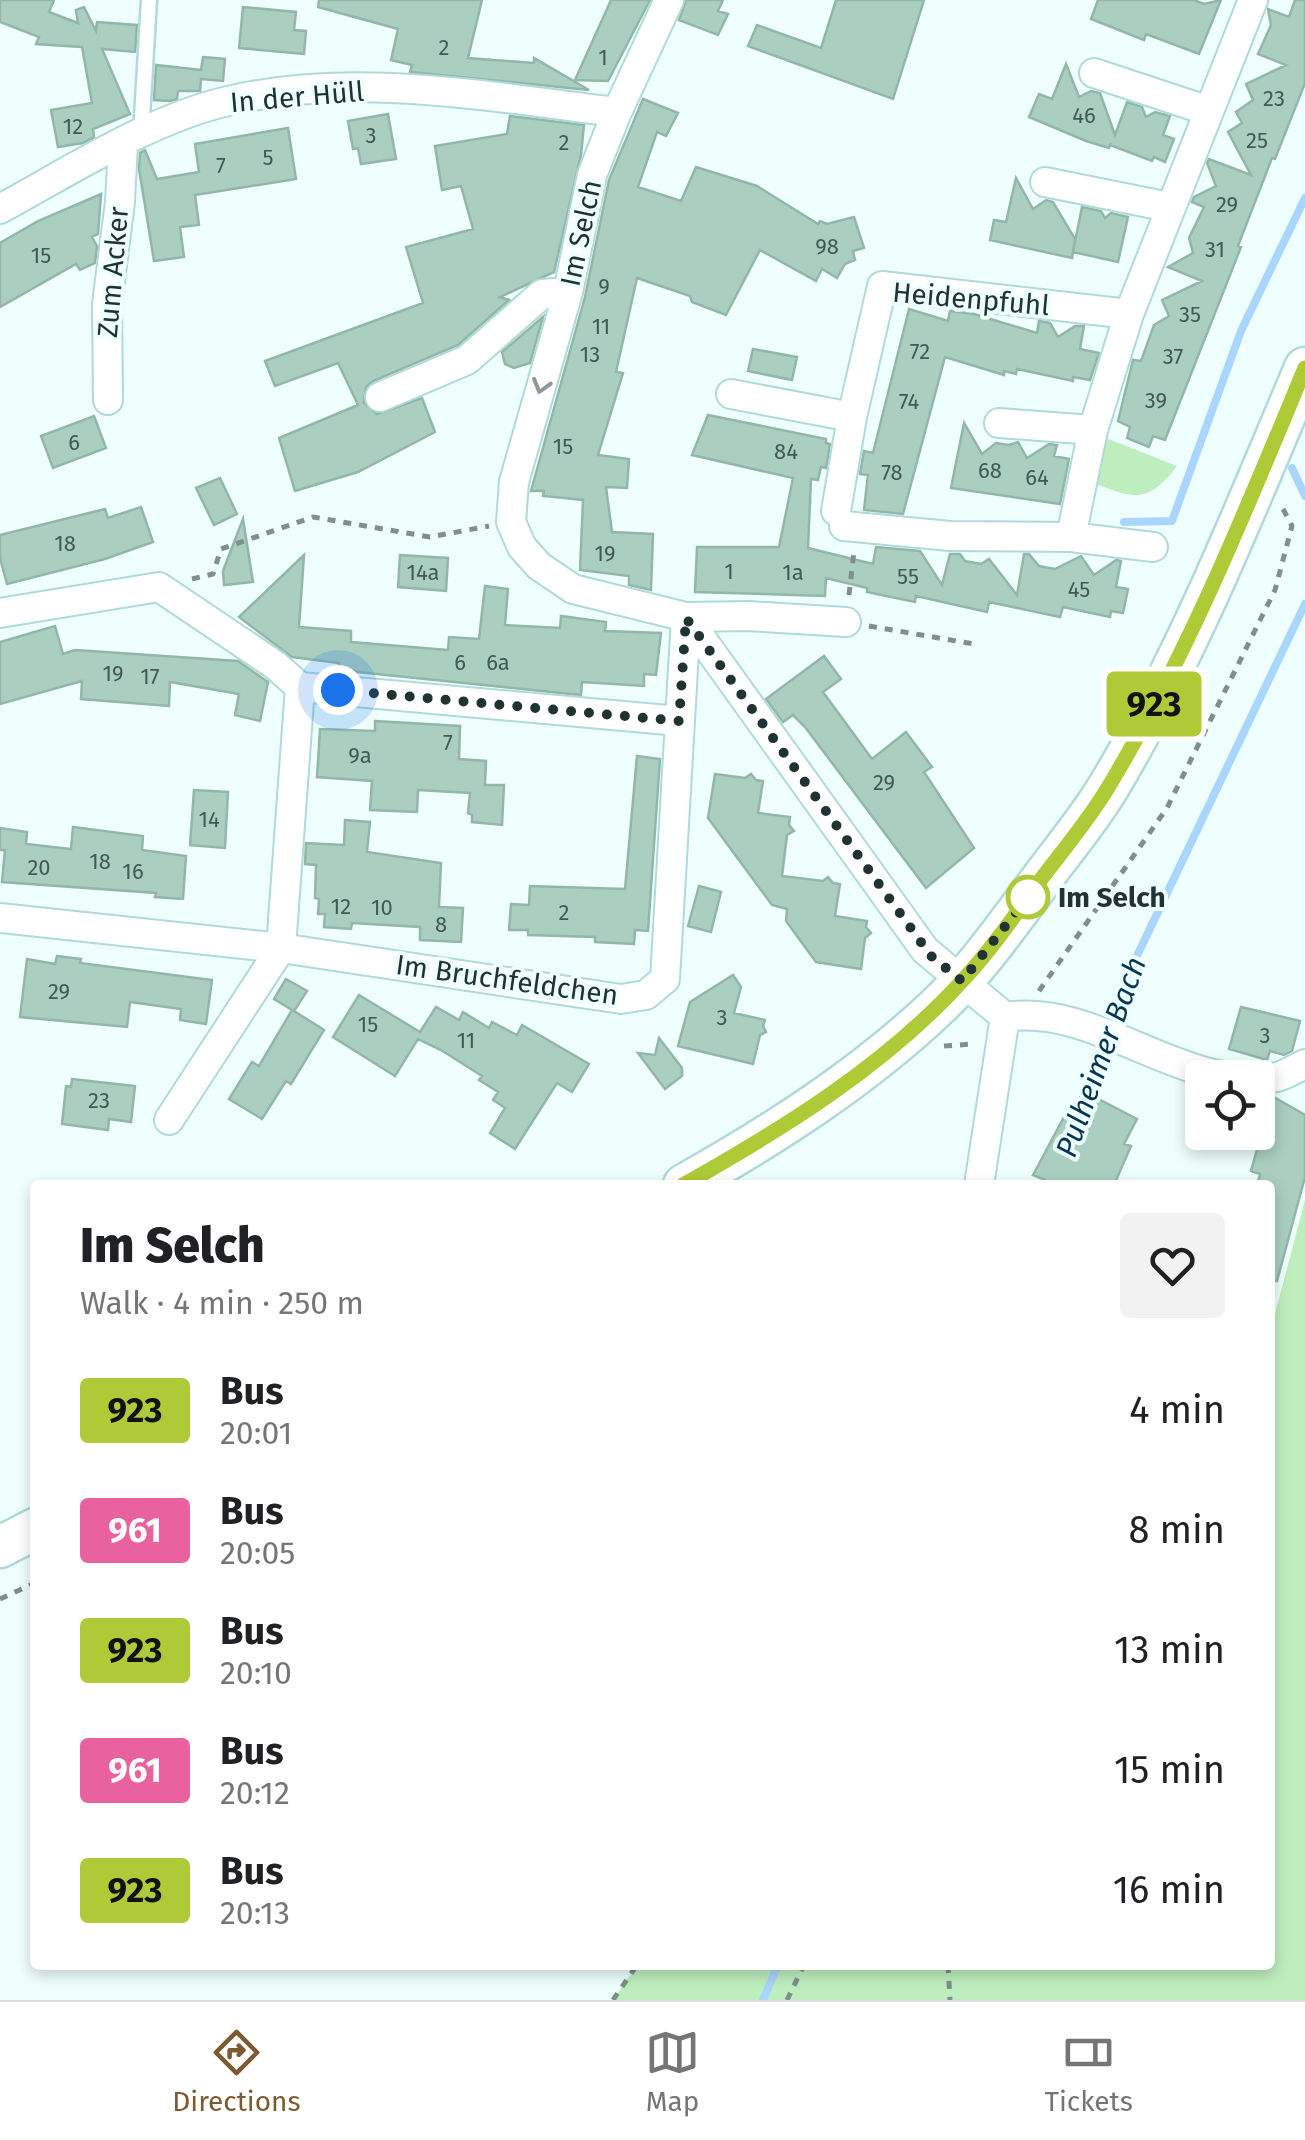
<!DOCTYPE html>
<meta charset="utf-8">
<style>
:root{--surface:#fff;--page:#f2f2f2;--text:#202124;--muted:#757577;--line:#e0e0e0;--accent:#7c5a31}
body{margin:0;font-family:"Fira Sans",sans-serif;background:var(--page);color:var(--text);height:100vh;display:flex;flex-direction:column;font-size:38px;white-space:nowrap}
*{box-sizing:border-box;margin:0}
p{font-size:32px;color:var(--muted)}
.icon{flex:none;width:55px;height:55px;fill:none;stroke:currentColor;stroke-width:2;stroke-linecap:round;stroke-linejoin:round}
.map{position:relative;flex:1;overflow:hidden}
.sheet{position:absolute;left:30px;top:1180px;width:1245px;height:790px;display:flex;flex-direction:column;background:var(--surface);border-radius:10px;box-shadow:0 5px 15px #0003}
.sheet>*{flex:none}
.badge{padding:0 20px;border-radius:8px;font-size:35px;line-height:65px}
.buttons{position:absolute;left:1185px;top:1060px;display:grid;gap:20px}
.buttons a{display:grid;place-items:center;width:90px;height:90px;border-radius:10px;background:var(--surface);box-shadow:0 5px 15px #0003;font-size:50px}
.you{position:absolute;width:50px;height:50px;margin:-25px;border:8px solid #fff;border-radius:50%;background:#1a73e8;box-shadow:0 0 0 15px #1a73e833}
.map>.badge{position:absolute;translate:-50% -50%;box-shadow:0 0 0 5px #fff}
.round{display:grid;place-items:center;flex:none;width:105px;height:105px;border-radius:10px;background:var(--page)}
.summary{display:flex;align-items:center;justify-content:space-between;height:170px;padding:0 50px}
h1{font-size:48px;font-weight:800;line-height:75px}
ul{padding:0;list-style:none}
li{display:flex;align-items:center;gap:30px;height:120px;padding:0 50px}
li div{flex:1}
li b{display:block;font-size:38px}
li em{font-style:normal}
li .badge{min-width:110px;font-weight:700;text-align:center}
.tabs{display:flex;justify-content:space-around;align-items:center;height:140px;border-top:2px solid var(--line);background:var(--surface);font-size:28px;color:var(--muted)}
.tabs a{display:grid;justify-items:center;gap:5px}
.tabs .on{color:var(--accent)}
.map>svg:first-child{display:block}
</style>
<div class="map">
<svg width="1305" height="2000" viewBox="0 0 1305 2000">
<rect width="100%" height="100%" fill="#eefffe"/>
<path fill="#beeebe" d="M1106,438L1177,466C1149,502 1137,500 1096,484Z
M1305,1200V2000H613L637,1965H1270V1333Z"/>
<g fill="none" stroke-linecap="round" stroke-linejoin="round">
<path stroke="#a9d6fc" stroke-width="8" d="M1292,468L1305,496
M1124,522L1172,521L1241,331L1305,198
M1083,1101L1125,981L1305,604
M763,2000L778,1965"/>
</g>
<path fill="#aacfc1" stroke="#92b7a9" stroke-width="2.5" d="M0,0H54L49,12L78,23L76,10L84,7L96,31L97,22L137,25L135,52L102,49L130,114L93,129L94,137L83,143L58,147L51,110L92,103L82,47L36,44L39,37L0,22Z
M319,0H482L468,58L534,63V58L589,90L410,72L412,65L391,60L398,29L318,7Z
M611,0H650L608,81L575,80Z
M686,0H723L718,11L728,14L718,35L679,20Z
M836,0H924L893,99L748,46L757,25L821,48Z
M1098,0H1194L1204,4L1221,0L1199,54L1146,34L1144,40L1091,19Z
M1295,0H1305V83L1275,159L1272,158L1238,246L1241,247L1165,440L1153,436L1149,447L1127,438L1130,427L1118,421L1133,360L1141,361L1154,325L1169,316L1162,300L1202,281L1168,267L1193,253L1189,238L1204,207L1192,202L1194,197L1216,186L1207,163L1209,159L1251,175L1228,132L1242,123L1236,112L1253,100L1246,84L1286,65L1258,54L1271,25L1268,9L1289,17Z
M243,7L296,12L294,30L306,31L304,54L239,48Z
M203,57L225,59L223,81L201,79L200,91H178L177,99L170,101L154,100L156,65L201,70Z
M1066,64L1079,97L1091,91L1100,93L1115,135L1127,102L1142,107L1146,117L1155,112L1170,116L1163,135L1174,139L1165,162L1154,157L1152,161L1110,145L1111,143L1109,148L1086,141L1029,117L1039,94L1052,99Z
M643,99L678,113L666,136L657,132L638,187L681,201L696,167L757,186L818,224L820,221L827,224L854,217L864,248L853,251L855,260L845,264L837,278L822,269L816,281L760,250L726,315L692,302L690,296L637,278L616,372L623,373L598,455L629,459L627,488L606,487L612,532L653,534L651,590L629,585V576L580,570L583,500L543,496L544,491H531L585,297L609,180Z
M388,114L396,159L361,164L358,148L353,149L348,121Z
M510,116L584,125L581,155L554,272L500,297L509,300L458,345L373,381L366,387L364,403L377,414L422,398L435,432L358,472L295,491L279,438L358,405L338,363L275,386L265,361L423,303L406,247L473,229L461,186L442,190L435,146L507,134Z
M288,128L296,179L195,195L199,225L180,227L184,257L154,261L139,169L140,153L145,150L157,179L199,172L195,144Z
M1016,178L1033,209L1046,200L1053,202L1075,239L1072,258L990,240L994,220L1006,222Z
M101,194L98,234L92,237L97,246L95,263L80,270L76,264L0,307V243L38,221Z
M1082,207L1101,211L1105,218L1111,213L1128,217L1118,262L1073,252Z
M909,309L948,321L950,311L974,314L1037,333L1039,321L1050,323L1058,337L1075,326H1084L1080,349L1099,353L1090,380L1073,377V381L1017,369L1016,374L1004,371V375L945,357L903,514L864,510L868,475L860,474L864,451L873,453Z
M543,317L530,363L514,368L505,364L502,352Z
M753,349L797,357L792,380L748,371Z
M708,415L826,439V443L830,444L826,468L821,467L818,480L811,479L808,548L873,564L876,547L920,551L942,585L950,554H960L965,561L981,564L989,559L1017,595L1024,554H1029L1039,566L1055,569L1081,556L1094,575L1116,560L1121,561L1116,587L1128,589L1123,613L1111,611L1110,617L1063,607L1060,617L989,602L987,612L916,596L915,602L867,592V588L826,578L825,596L695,592L697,547H779L793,478L692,455Z
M94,416L106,448L53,468L41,436Z
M964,423L982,454L996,443L1009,445L1018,442L1027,458L1049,444L1057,445L1054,456L1069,459L1060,504L951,488Z
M220,478L237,514L214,525L196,488Z
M141,507L153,542L105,559L7,584L0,558V535L105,509L108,518Z
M243,519L253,582L224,585L223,571Z
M304,555L299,627L351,631V642L448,650L449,637L479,639L485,586L508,589L505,625L560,628L561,616L606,622L605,631L661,633L656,675L644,674V686L582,682L581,695L339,670V663L292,657L239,617Z
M400,555L448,558L446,591L398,587Z
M55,626L63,654L75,650L238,661L268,682L260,721L235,715L239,694L170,682L169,706L81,699L82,681L0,704V642Z
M824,656L841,679L823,692L872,759L906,732L932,767L924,772L974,848L926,888L805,727L793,715L783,722L766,699Z
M375,721L460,726L459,759L486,761L485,785H504L502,825L472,822V815L468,813L470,793L418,790L417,812L370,810L372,781L317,777L320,729L375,731Z
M637,756L660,759L648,931L635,930L634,944L595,942V937L528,935V930H509L511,904L529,905L530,886L625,889Z
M715,774L745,778L751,774L756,780L763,781L758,813L790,817L789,825L794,831L787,835L782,876L823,881L828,877L833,883L840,884L835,916L867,921L866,927L871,933L865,938L861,969L816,962L786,921L787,909L772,905L708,818Z
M194,790L228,792L225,848L190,845Z
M345,820L370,822L367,852L441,863L439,907L463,908L461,942L420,940V927L352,923L351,929L324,927L325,914H318L319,899L315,898L316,865L305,864L306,843L344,845Z
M73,827L143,836L142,850L186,856L183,899L155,897L156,893L2,882L5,850H0V828L27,832L26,844L71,849Z
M699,886L721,892L711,932L688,926Z
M57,956L81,959L80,963L212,980L206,1024L180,1020L181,1009L130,1002L127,1027L20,1017L27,959L55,964Z
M733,975L741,987L734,1013L765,1020L763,1026L766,1032L760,1035L753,1064L678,1046L690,1002Z
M286,979L307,991L294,1011L324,1030L291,1084L286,1081L262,1119L229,1099L252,1062L259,1066L292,1010L274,999Z
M359,995L420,1032L436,1007L459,1020L463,1012L489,1028L492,1022L517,1035L522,1025L589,1064L572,1092L557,1083L515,1149L490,1133L505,1108L493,1100L498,1092L479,1080L482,1076L441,1050L418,1039L395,1076L333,1037Z
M1241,1007L1300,1021L1292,1051L1284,1055L1270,1051L1267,1060L1229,1049Z
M659,1038L682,1068V1076L665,1089L638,1053L655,1055Z
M72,1079L135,1086L131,1122L109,1119L108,1130L62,1124L66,1086L71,1087Z
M1083,1091L1137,1119L1124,1144L1131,1146L1114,1185H1057L1033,1175L1065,1115L1070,1117Z
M1272,1096L1305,1115V1177L1277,1281L1270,1280V1185H1257L1260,1174L1251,1171Z"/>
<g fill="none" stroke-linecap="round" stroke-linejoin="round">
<defs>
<path id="service" d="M141,134L149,0"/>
<path id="minor" d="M669,0L617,112L592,175L568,292L514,482L511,522L522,547L539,566L573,589L686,617L748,616L846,622
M1094,73L1209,111
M1045,182L1169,207
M0,209C70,171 150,119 228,101C354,71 490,97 617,112
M731,394L852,417L882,286L1129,314
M380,397L467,360L542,294L568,292
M108,400L107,304L120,202L123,144
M999,423L1093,430
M836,511L852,417
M844,526L950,536L1071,537L1153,547
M1071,537L1093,430L1129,314L1253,0
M0,613L159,587L275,665L300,687L679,721
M686,617L925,950L1005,1017C1099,1003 1181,1093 1277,1077C1286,1075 1296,1068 1305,1064
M0,918L281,948L621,999L646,995L665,979L686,617
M169,1120L281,948L300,687
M979,1185L1005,1017"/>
<path id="secondary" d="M684,1185C773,1135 862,1078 937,1007C976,970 1006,927 1038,884C1061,852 1089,820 1109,786C1188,654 1245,510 1305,368
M0,1547L35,1529"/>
</defs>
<use href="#service" stroke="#afdad9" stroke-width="19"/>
<use href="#minor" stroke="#afdad9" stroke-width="32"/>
<use href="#secondary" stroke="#afdad9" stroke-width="45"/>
<path stroke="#7e8f8e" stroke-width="5" stroke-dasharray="8 8" stroke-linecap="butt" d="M192,579L213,574L221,549L313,517L430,537L489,526
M849,595L854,551
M869,626L974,644
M1039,991L1167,808L1275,590L1292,526L1282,507
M944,1046L973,1044
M0,1599L35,1583
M948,1965L950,2000
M613,2000L637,1965
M787,2000L804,1965"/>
<use href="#service" stroke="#fff" stroke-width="14"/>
<use href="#minor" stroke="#fff" stroke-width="28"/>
<use href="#secondary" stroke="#fff" stroke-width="40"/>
</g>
<defs><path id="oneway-chevron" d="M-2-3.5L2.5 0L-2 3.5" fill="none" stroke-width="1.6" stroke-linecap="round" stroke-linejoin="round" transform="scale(2.5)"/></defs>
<use stroke="#909898" href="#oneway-chevron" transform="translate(541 386) rotate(106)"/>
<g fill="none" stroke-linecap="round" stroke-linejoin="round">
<defs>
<path id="line" d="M683,1185C783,1129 886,1065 963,980C989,952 1011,921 1033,890C1058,856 1087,823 1109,786C1188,654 1246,510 1305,368"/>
</defs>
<use href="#line" stroke="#fff" stroke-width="22"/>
<use href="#line" stroke="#aecb37" stroke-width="15"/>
<path stroke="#213232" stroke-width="10" stroke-dasharray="0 18" d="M338,690L679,721L686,618L931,956L962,981L1032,892L1028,897"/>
</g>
<circle fill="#fff" stroke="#aecb37" stroke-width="5" cx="1028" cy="897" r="20"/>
<g text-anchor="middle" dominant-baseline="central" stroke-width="8" stroke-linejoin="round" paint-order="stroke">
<g font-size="22" fill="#435956">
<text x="444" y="47">2</text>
<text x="603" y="57">1</text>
<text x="1274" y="98">23</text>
<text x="1084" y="115">46</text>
<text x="73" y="126">12</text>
<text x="371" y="135">3</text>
<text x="1257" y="140">25</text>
<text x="564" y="142">2</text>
<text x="268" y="157">5</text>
<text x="221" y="165">7</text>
<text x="1227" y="204">29</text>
<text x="827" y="246">98</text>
<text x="1215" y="249">31</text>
<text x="41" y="255">15</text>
<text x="604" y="286">9</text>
<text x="1190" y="314">35</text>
<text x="601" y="326">11</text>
<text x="920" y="351">72</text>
<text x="590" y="354">13</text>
<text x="1173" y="356">37</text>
<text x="1156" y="400">39</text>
<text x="909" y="401">74</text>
<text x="74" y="442">6</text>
<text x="563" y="446">15</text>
<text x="786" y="451">84</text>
<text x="990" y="470">68</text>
<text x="892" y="472">78</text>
<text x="1037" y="477">64</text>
<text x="65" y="543">18</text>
<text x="605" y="553">19</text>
<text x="729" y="571">1</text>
<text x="423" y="572">14a</text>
<text x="793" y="572">1a</text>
<text x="908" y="576">55</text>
<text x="1079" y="589">45</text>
<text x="460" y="662">6</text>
<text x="498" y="662">6a</text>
<text x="113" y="673">19</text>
<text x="150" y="676">17</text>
<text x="448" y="742">7</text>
<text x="360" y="755">9a</text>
<text x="884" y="782">29</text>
<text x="209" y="819">14</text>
<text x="100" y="861">18</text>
<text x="39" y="867">20</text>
<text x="133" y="871">16</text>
<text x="341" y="906">12</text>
<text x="382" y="907">10</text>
<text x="564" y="912">2</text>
<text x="441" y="924">8</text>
<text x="59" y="991">29</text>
<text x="722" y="1017">3</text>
<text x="368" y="1024">15</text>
<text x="1265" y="1035">3</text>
<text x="466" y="1040">11</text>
<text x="99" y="1100">23</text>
</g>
<g font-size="28" fill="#213232" stroke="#eefffe">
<text transform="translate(297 97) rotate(-5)">In der Hüll</text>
<text transform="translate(581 233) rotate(-78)">Im Selch</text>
<text transform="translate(113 272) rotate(-85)">Zum Acker</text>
<text transform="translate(971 299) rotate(5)">Heidenpfuhl</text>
<text transform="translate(507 980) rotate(8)">Im Bruchfeldchen</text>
</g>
<g font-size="28" font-weight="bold" fill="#213232" stroke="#eefffe" text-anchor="start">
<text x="1058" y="897">Im Selch</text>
</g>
<g font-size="30" font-style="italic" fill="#093554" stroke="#eefffe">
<text transform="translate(1101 1057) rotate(-70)">Pulheimer Bach</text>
</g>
</g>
</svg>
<div class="buttons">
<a><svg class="icon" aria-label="locate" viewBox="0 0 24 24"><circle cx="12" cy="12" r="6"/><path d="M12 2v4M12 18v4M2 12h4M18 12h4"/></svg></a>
</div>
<div class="you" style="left:338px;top:690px"></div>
<b class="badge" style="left:1154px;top:704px;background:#aecb37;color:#111">923</b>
<section class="sheet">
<div class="summary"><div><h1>Im Selch</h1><p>Walk · 4 min · 250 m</p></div><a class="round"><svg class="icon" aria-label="heart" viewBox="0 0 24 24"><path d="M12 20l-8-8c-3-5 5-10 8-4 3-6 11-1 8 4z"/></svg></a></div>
<ul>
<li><span class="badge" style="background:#aecb37;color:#111">923</span><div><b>Bus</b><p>20:01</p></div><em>4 min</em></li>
<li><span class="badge" style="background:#e9619e;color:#fff">961</span><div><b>Bus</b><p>20:05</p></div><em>8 min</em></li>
<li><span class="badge" style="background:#aecb37;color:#111">923</span><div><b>Bus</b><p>20:10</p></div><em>13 min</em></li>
<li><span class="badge" style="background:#e9619e;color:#fff">961</span><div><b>Bus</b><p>20:12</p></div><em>15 min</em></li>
<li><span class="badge" style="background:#aecb37;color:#111">923</span><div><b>Bus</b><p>20:13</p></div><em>16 min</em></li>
</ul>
</section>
</div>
<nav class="tabs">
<a class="on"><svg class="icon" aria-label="directions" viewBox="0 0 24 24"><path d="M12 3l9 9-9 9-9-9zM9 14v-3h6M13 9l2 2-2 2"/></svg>Directions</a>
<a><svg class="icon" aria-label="map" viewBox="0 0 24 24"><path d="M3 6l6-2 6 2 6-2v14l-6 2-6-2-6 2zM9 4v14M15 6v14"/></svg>Map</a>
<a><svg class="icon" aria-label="tickets" viewBox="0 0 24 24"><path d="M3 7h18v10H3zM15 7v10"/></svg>Tickets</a>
</nav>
